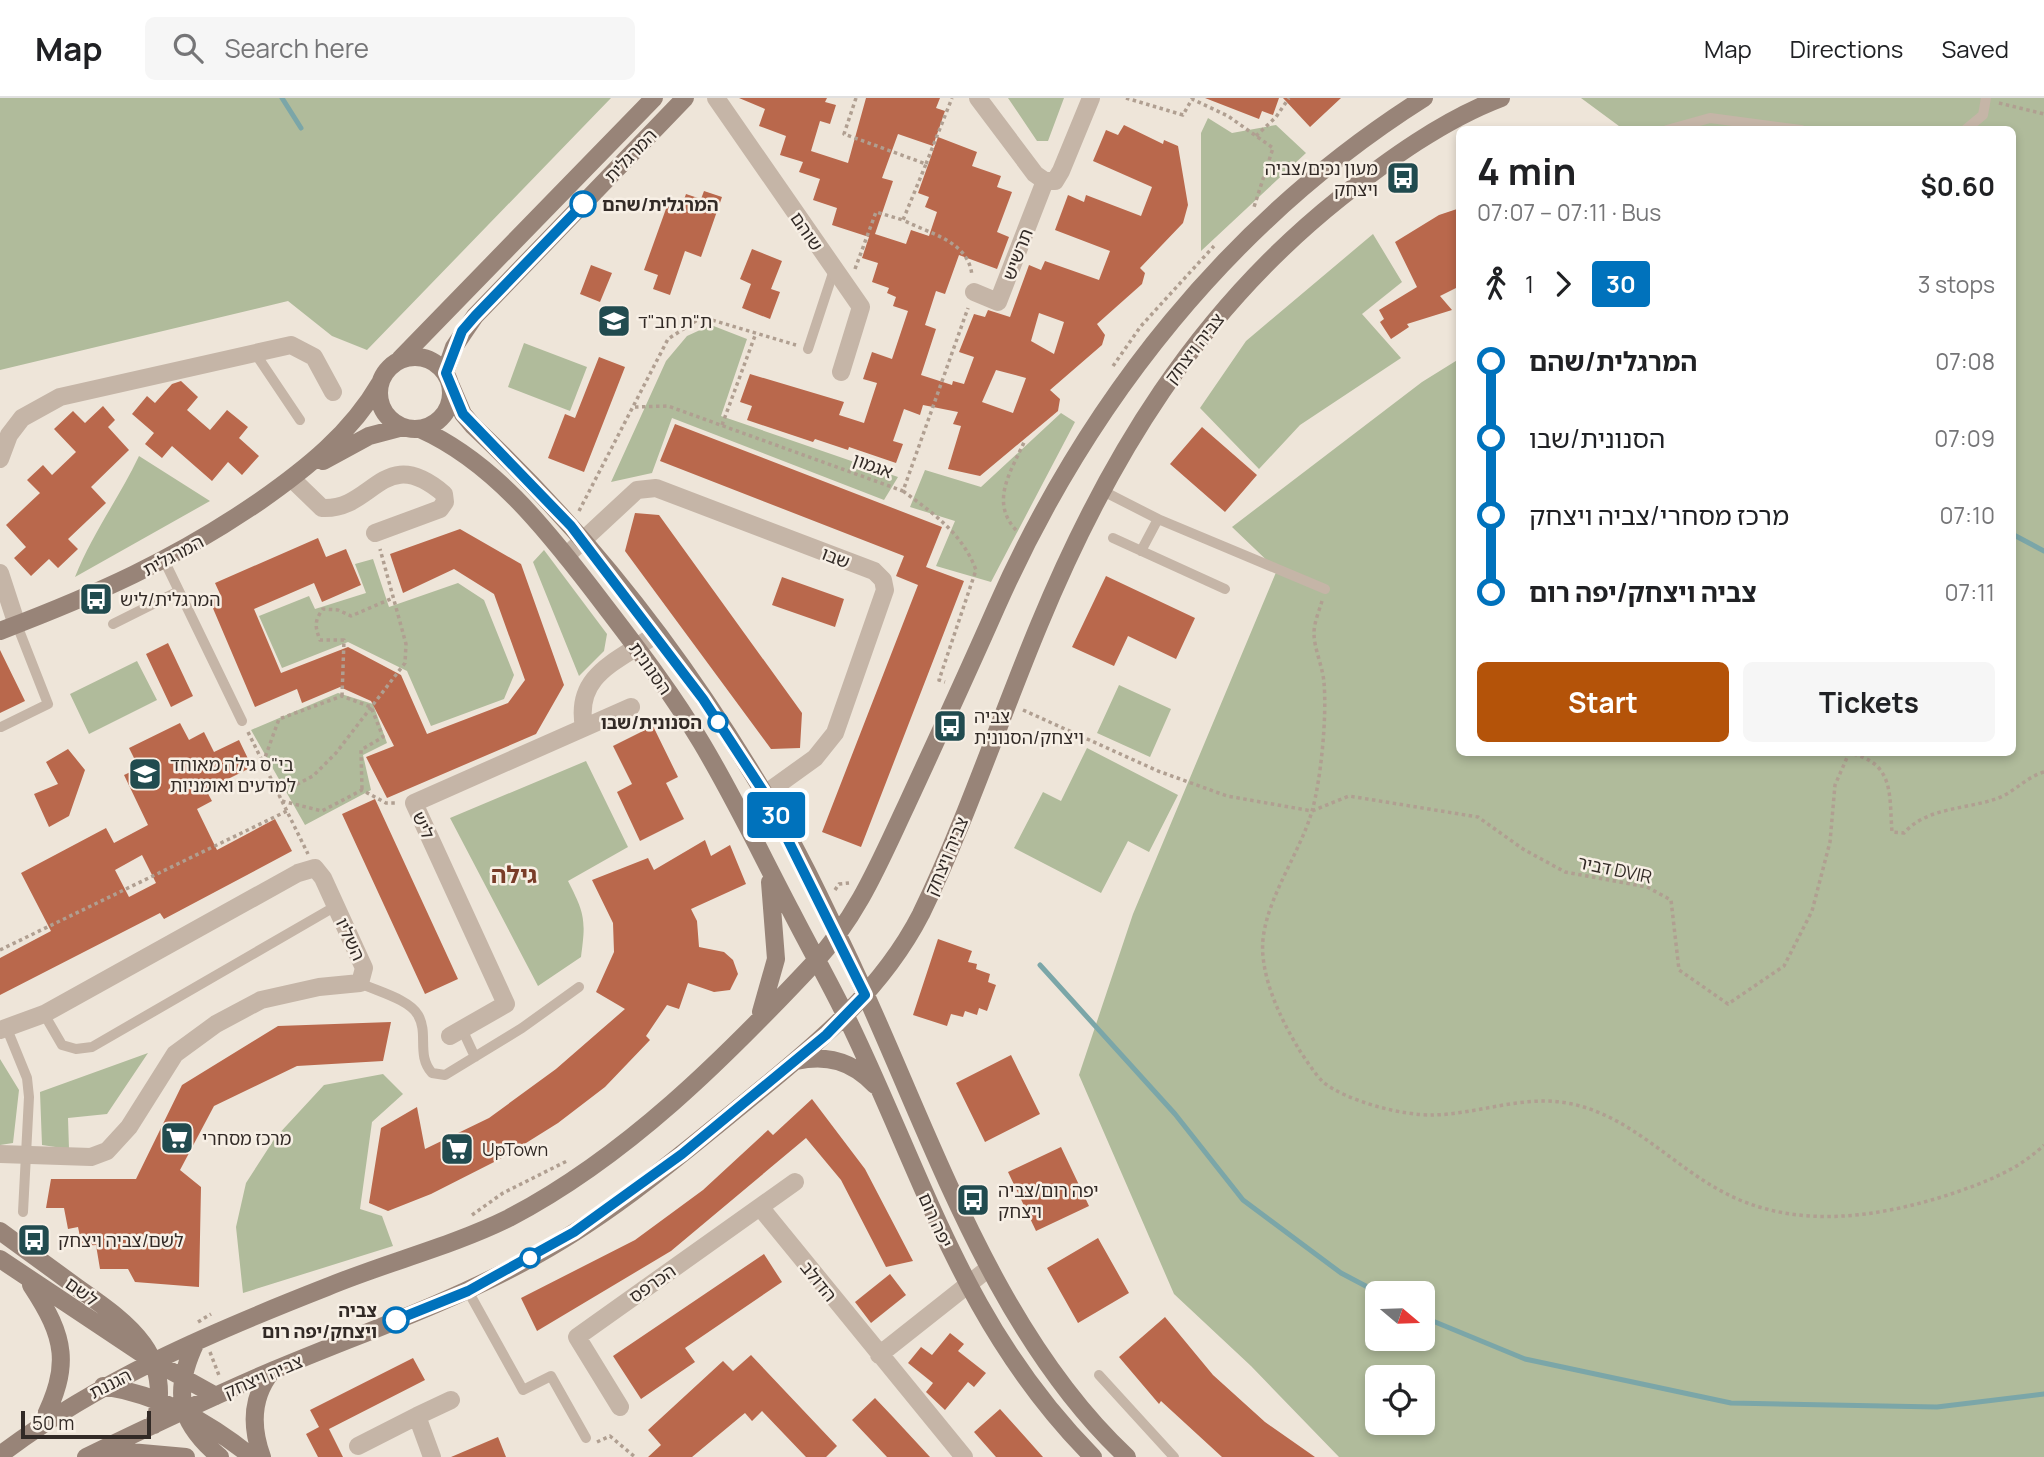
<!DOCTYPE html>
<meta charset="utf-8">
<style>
:root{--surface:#fff;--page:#f6f6f6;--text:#202124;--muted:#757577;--line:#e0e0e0;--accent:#b45309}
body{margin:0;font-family:Manrope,"Noto Sans Hebrew",sans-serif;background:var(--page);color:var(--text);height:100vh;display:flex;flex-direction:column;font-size:26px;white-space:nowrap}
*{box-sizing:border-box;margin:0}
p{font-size:23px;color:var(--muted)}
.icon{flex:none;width:38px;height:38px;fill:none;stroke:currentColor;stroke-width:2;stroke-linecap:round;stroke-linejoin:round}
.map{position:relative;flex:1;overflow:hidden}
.panel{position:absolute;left:1456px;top:28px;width:560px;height:630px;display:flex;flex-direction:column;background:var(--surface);border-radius:10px;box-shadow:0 4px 10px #0003}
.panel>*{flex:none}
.badge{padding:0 14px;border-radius:5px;font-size:24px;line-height:46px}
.needle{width:46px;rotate:109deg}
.tools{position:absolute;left:1365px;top:1183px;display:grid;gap:14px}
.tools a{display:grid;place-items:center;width:70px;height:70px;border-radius:10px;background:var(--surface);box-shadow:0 4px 10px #0003;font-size:35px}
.scale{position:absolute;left:21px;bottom:18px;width:130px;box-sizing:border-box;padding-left:7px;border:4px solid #322a26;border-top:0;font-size:19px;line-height:24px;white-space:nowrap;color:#322a26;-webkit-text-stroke:5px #f7efe5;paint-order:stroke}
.map>.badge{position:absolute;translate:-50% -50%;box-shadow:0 0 0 4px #fff}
.legs{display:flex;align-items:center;gap:10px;height:77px;padding:0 21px;font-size:23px}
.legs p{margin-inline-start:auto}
.head{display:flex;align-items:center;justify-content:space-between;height:119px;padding:0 21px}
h1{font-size:38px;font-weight:700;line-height:52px}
.cta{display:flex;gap:14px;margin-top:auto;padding:14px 21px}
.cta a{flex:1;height:80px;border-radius:10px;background:var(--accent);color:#fff;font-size:28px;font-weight:700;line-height:80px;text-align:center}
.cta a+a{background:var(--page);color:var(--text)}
ul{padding:0 21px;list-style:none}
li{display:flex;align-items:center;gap:24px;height:77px;font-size:26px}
li i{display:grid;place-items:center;width:10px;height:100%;margin:0 9px;background:currentColor}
li i::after{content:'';width:18px;height:18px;margin:-9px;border:5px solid;border-radius:50%;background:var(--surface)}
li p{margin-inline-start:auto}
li:first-child i{background:linear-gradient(#0000 50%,currentColor 0)}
li:last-child i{background:linear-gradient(currentColor 50%,#0000 0)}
header{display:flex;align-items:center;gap:42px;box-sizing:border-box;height:98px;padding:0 35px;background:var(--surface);border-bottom:2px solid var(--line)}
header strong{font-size:33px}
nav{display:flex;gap:38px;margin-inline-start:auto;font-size:24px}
.search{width:490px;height:63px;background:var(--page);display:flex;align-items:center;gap:18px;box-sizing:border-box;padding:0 24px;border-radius:10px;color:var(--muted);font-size:26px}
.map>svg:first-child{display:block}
</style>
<header>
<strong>Map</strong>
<div class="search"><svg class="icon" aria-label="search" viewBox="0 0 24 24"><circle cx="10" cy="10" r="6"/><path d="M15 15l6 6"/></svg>Search here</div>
<nav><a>Map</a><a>Directions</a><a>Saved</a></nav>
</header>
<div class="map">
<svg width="2044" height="1359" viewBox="0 0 2044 1359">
<rect width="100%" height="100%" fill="#eee5d9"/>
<path fill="#b0bb9b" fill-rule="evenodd" d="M0,0H611L367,252L332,238L288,203L0,272Z
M1008,0H1064L1048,43H1037Z
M1581,0H2044V1359H1339L1251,1268L1174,1196L1079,977L1133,816L1277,472L1232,429L1422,284L1459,261L1460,654H2012V32L1623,31ZM1377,1195H1423V1241H1377ZM1377,1279H1423V1325H1377Z
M1208,20L1232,35L1276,27L1306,55L1201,153V35Z
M1373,136L1402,184L1362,216L1401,260L1300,327L1259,371L1200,310L1246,243Z
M711,227L747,241L721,318L898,379L884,402L672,320L652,375L611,384L666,263L687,238Z
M524,245L587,269L570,313L508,289Z
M1061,315L1075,324L991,484L936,468L955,423L910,409L925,372L981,389Z
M139,358L210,403L75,479C92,436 119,400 139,358Z
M544,452L607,536L604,553L579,578L533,464Z
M373,461L389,509L458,485L484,502L514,577L504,601L431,628L407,573L348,544L282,570L259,518L309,498L315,511L366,495L355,466Z
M137,563L157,602L89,636L70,596Z
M1119,587L1171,611L1150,659L1097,635Z
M338,595L373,606L387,645L363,657L371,692L305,727L251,632Z
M1087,650L1178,697L1149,754L1128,743L1101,795L1014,750L1043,694L1061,703Z
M586,663L628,749L568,783C585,816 586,822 581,859L538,888L450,720Z
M148,955L107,1016L68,1020L69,1051L42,1047L40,994Z
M0,961L19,992L13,1045L0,1047Z
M383,976L403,996L372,1024L360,1111L382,1118L393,1148L243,1195L236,1129L246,1085L275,1040L324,987Z"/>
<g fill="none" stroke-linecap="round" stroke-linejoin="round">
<path stroke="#7ba6a8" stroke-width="5" d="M282,0L301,30
M2012,436L2044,453
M1040,867L1175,1016L1243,1102L1341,1175L1379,1195
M1423,1219L1525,1261L1731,1305L1937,1309L2044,1296"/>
</g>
<path fill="#b9684c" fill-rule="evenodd" d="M739,0H827L825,4L836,7L830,26L820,23L811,53L848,65L866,0H940L936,10L945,13L933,48L898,36L882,80L893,83L875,136L906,146L911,132L929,138L937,114L925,109L929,99L918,95L938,39L977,54L972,68L1001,78L997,89L1012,94L997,134L1009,139L997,171L959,157L945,196L936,193L925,227L936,231L921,277L952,287L953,283L964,286L974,259L959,254L974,216L985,219L988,212L1010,219L1029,167L1041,172L1045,163L1099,182L1110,153L1055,132L1068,97L1084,104L1086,97L1141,118L1152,89L1093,63L1106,32L1118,37L1124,27L1163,46L1164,42L1178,48L1188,107L1183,125L1140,170L1145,175L1142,186L1097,226L1105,237L1102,247L1050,292L1060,301L1058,313L980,378L948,371L961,328L953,326L958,314L923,307L920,317L904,311L893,343L903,346L896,365L849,349L848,352L815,341L813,344L747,322L752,308L740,304L750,276L844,304L839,317L864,325L877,285L863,281L872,254L892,261L908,213L893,208L896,199L887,195L889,190L872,184L878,165L862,160L869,139L832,127L837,110L813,102L820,81L799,74L803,64L780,57L786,38L759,28L765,11ZM1039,215L1064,224L1054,256L1031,243ZM996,272L1026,280L1013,315L982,304Z
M1205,0H1279L1273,17L1262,13L1259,21Z
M1283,0H1341L1310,29Z
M704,93L722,99L701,159L685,153L670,197L653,191L658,177L644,172L667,108L680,113L686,96L701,101Z
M1460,110V188L1440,198L1452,212L1407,226L1409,229L1391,241L1380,224L1384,221L1379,212L1417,189L1395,144L1439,117Z
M752,151L782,163L771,191L780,194L770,221L742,210L751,186L740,181Z
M591,167L612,175L600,204L580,196Z
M599,259L625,269L584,374L548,360L565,316L575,320Z
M181,283L198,299L187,312L210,332L227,312L248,329L239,340L259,358L242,377L228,364L212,383L172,348L162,360L145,346L154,335L132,316L147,298L155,305L172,286Z
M103,308L115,322L108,329L129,352L91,389L106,405L68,441L78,451L58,470L49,461L31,478L14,460L26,449L6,427L40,395L27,382L43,367L52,377L76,354L54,331L73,313L85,325Z
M675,326L942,429L926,469L964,483L861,749L822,734L918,487L896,478L904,458L660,363Z
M1202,329L1257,377L1225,414L1170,366Z
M635,415L659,417L802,615L800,650L771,651L625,453Z
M460,431L521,466L564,587L536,636L387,700L366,659L394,648L371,603L340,589L302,605L297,591L255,609L209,501L220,496L215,485L318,440L326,459L346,451L361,487L322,504L314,485L254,511L281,575L348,549L401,577L427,636L508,605L525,582L494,496L454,471L403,495L390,456Z
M1106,478L1195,520L1176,561L1128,538L1114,568L1072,549Z
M782,479L844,501L835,529L772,507Z
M168,545L193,598L171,609L146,556Z
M0,552L25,603L0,615Z
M180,625L189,642L204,634L214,654L239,642L252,669L206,692L212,703L197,711L217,752L275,721L292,753L164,821L160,815L0,897V860L51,833L21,775L106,730L114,745L148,727L124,677L139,670L129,650ZM142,757L156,785L129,799L115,772Z
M653,628L678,679L666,685L684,721L640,743L617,694L632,686L613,648Z
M68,651L85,672L69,718L49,729L34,696L58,686L46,664Z
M375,701L458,881L425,896L342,716Z
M705,742L711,758L730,747L746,786L691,811L697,823L699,849L724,854L733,862L738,876L730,892L714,894L688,885L679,911L667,907L646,938L650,942L605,989L558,1025L502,1060L431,1096L388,1113L369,1105L381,1030L417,1009L425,1051L489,1020L556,971L625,911L596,894L614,854L613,825L592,782L648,760L654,772Z
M938,841L972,853L968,864L977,866L976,871L990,876L988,884L996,887L987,913L979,910L977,917L965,913L963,919L951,916L947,928L913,917Z
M391,924L383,963L297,968L214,1008L180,1072L201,1089L199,1189L135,1184L128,1171H100L96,1147L82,1148L78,1129L68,1131L64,1110H46L51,1081H136L182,987L278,928Z
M1011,957L1040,1016L985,1044L956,985Z
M812,1001L865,1071L913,1163L886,1169L841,1082L806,1040L671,1153L537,1233L521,1200L635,1142L703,1092L768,1032L773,1037Z
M1061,1049L1089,1108L1036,1133L1008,1074Z
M1098,1140L1129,1195L1078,1225L1047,1170Z
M764,1156L782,1184L685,1250L695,1264L641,1301L613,1258Z
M890,1176L906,1197L871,1225L855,1204Z
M1165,1219L1213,1277L1265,1324L1315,1359H1222L1161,1303L1159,1306L1119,1259Z
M950,1235L964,1246L958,1253L986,1275L974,1289L968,1284L945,1312L926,1294L933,1285L908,1265L921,1249L932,1257Z
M751,1257L837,1348L826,1359H806L762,1313L752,1323L745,1315L692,1359H648L661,1347L648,1332L723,1263L733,1273Z
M413,1260L425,1282L329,1331L343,1359H318L306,1336L319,1329L310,1312Z
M875,1300L893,1319L930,1359H887L852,1322Z
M1000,1311L1043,1359H996L974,1334Z
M498,1339L506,1359H451Z"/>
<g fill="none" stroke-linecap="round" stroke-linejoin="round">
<path stroke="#b09f91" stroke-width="3.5" stroke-dasharray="3.5 3.5" stroke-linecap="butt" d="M856,0L844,36L926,66L903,122C930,136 969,143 972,178
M1126,0L1183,17L1192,1L1228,18L1273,50L1254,109
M1999,5L2044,16
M1256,38L1276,19L1289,0
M926,66L952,0
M855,171L876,114L903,122
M1113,268L1141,228L1214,148
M635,309L668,308L903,393L968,210
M722,327L756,235
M903,393C934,416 962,435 976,472L939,582L945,584
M579,413L668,241L702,219L796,247
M1016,432C989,403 1012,372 1025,342
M1322,503C1319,513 1314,525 1314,535C1314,551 1323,569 1324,585C1327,618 1321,682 1312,713C1299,759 1258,811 1263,858C1266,891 1283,925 1300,953C1306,962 1315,976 1323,984C1346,1003 1404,1018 1433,1017C1478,1016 1522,997 1567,1005C1629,1016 1670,1066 1723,1094C1794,1132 1875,1120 1948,1097C1983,1085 2017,1073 2044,1047
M342,598L344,542H320C315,529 314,523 323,511L338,512L351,518L393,500
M1023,612L1158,673L1227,698L1312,713L1349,698L1478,719L1523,751L1565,774L1647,789L1671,802L1679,872L1728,906L1784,868L1812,813L1830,744L1835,687L1849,655C1895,665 1889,696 1892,734L1904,735C1928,708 1968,712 2001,699C2016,692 2027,679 2044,674
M248,634L308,756
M263,665L279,621L342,598L371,609L383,639L361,652L362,692
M278,696L313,678L336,655L405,565L406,546L380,451
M282,703L322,713L362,692L386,705H398
M835,792L839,786L849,785
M0,852L287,713
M472,1117L503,1095L569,1062
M198,1224L211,1216
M210,1254L220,1280
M597,1344L610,1338L635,1359"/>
<path stroke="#c5b5a7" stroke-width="10" d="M1667,32L1710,20L1801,32
M1965,32L1983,17L1986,0
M808,251L834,172
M255,255L300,322
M1101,392L1158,421L1325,491
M1113,440L1225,491
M1141,453L1158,421
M164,462L242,623
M113,526L179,493
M1,629L48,606L17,527
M360,885C376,893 409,901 418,917C429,936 416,957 432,975L445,977L522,930L579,889
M44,916L62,947L76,951L92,949L336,808
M7,931L27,980L29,999L23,1114
M462,931L475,959
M468,1193L523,1292L551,1278L586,1340
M1099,1277L1174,1359"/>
<path stroke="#c5b5a7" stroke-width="18" d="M716,0L861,209L841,274
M978,0L1035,76L1045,83H1055L1061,73L1091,0
M974,194L998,204L1045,83
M0,361L9,337L22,320L60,299L291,247L314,259L333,294
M292,381L322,410C374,413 383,344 444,396L445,404L440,411L375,435
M566,458L637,392L656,390L874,473L883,482L885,492L835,635L815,660L765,696
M0,475L17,527
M584,629C574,575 620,563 656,536
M0,932L44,916L298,775L315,770L323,780L364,870L360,885L319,889L261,902L216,926L175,956L129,1029L107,1053L91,1059L0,1056
M450,938L506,906L414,705L631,609
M760,1109L964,1359
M879,1257L989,1170
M620,1309L577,1239L795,1084
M358,1348L417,1318
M432,1359L417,1318L451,1302"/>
<path stroke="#988478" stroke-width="18" d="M379 295a36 36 0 1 1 72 0a36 36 0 1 1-72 0Z
M400,261L654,0
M445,275L454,249L475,218L685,0
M451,288L463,316L473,328C586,434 685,561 764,695C798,751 826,812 854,871C930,1034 993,1234 1127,1359
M420,331C492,363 545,430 592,491C630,541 669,590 701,644C734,699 762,758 792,815C813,856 836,896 855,937C928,1092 968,1233 1093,1359
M323,363L369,338L403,329
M0,533C97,496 174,462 260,403C307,370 351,335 380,285
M761,914L776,861L770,784
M796,963C827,956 852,963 875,987
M0,1133C26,1152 52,1171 78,1190C128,1225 175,1257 154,1327
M0,1161L153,1263L216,1298
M31,1187C66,1240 71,1267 42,1325
M196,1244C172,1294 178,1324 220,1359
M103,1288C160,1297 207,1323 252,1359
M108,1352L186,1359
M0,1357C99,1282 212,1234 327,1189C387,1164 450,1149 509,1120C626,1059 725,960 814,865C858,818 880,763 907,706C937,641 967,576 996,510C1088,302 1231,122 1424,0
M86,1359C148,1329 211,1299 274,1272C357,1237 442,1208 522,1165C606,1121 681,1057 753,998C818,945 882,892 921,816C966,723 999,623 1039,527C1108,360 1197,214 1340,100C1388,62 1443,22 1501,0
M262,1359C251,1329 251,1299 272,1273"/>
</g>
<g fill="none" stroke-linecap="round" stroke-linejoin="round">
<defs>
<path id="line-1" d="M396,1222L468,1193L574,1134L682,1056L826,937L865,897L765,696L703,601L571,428L463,316L446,275L462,233L475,218L583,106"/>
</defs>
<use href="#line-1" stroke="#fff" stroke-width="16"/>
<use href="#line-1" stroke="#0072bc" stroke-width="10"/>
</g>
<defs>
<symbol id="bus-square" viewBox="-11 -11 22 22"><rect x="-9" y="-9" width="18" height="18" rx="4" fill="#214b4f" stroke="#f7efe5"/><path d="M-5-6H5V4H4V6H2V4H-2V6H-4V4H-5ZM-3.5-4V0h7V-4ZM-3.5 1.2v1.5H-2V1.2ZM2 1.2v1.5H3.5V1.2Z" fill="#fff"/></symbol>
<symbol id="school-square" viewBox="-11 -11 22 22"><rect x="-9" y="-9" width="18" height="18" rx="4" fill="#214b4f" stroke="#f7efe5"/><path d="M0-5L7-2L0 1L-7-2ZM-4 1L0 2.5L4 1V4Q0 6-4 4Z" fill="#fff"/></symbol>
<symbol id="supermarket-square" viewBox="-11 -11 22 22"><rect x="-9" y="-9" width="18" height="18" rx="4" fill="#214b4f" stroke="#f7efe5"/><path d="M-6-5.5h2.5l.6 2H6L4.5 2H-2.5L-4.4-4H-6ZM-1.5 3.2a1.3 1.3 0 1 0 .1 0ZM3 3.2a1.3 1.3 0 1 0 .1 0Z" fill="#fff"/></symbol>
</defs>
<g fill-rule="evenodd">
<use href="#bus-square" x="1384" y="61" width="38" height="38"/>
<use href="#school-square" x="595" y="204" width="38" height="38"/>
<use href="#bus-square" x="77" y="482" width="38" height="38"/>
<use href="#bus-square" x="931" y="609" width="38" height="38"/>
<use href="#school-square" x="126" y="657" width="38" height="38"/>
<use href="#supermarket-square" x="158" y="1021" width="38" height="38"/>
<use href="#supermarket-square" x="438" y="1032" width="38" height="38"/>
<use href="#bus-square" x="954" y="1083" width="38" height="38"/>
<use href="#bus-square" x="15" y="1123" width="38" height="38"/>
</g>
<g fill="#fff" stroke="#0072bc" stroke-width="3.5">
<circle cx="583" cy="106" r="12"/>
<circle cx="718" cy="624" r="9"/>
<circle cx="530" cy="1160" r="9"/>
<circle cx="396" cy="1222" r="12"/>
</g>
<g text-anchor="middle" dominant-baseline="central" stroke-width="5" stroke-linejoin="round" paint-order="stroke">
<g font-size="18" fill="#322a26" stroke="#f7efe5">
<text transform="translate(630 57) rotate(-46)">המרגלית</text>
<text transform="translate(807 133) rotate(56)">שוהם</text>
<text transform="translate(1017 156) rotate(-69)">תרשיש</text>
<text transform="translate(1194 250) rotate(-52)">צביה ויצחק</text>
<text transform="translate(873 367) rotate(20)">אגמון</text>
<text transform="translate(173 457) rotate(-28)">המרגלית</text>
<text transform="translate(836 459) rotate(21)">שבו</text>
<text transform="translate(651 570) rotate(55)">הסנונית</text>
<text transform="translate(424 727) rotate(65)">ליש</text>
<text transform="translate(946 758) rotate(-67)">צביה ויצחק</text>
<text transform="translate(1615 771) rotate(12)">דביר DVIR</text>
<text transform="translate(351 841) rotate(65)">השליו</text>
<text transform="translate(936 1122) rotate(66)">יפה רום</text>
<text transform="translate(819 1183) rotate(51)">הדולב</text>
<text transform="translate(652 1185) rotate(-35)">הכרפס</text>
<text transform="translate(82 1193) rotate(36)">לשם</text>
<text transform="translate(263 1278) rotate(-23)">צביה ויצחק</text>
<text transform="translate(110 1285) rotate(-27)">הגננת</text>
</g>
<g font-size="18" fill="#322a26" stroke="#f7efe5" text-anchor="start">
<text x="1378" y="70" text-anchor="end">מעון נכים/צביה<tspan x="1378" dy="21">ויצחק</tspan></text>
<text x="638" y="223">ת"ת חב"ד</text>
<text x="120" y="501">המרגלית/ליש</text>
<text x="974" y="618">צביה<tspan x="974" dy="21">ויצחק/הסנונית</tspan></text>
<text x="170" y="666">בי"ס גילה מאוחד<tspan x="170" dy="21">למדעים ואומניות</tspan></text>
<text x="202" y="1040">מרכז מסחרי</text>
<text x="482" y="1051">UpTown</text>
<text x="998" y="1092">יפה רום/צביה<tspan x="998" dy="21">ויצחק</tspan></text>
<text x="58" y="1142">לשם/צביה ויצחק</text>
</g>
<g font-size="18" font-weight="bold" fill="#322a26" stroke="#f7efe5" text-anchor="end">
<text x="602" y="106" text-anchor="start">המרגלית/שהם</text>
<text x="702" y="624">הסנונית/שבו</text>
<text x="377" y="1212">צביה<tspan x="377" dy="21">ויצחק/יפה רום</tspan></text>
</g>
<g font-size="24" font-weight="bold" fill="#793c28" stroke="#f7efe5">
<text x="514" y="775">גילה</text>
</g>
</g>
</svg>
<div class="tools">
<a><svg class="needle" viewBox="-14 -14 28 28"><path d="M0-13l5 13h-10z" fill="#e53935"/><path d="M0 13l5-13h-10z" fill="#757577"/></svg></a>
<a><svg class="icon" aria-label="locate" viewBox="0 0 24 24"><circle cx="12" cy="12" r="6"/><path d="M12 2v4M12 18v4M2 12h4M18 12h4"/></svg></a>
</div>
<div class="scale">50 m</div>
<b class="badge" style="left:776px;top:717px;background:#0072bc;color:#fff">30</b>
<section class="panel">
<div class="head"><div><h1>4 min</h1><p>07:07 – 07:11 · Bus</p></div><b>$0.60</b></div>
<div class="legs"><svg class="icon" aria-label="walk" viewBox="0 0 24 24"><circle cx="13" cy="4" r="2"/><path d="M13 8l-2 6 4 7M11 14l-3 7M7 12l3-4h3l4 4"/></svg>1<svg class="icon" aria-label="forward" viewBox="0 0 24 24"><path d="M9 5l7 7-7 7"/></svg><b class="badge" style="background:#0072bc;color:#fff">30</b><p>3 stops</p></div>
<ul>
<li><i style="color:#0072bc"></i><b>המרגלית/שהם</b><p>07:08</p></li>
<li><i style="color:#0072bc"></i><span>הסנונית/שבו</span><p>07:09</p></li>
<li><i style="color:#0072bc"></i><span>מרכז מסחרי/צביה ויצחק</span><p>07:10</p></li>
<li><i style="color:#0072bc"></i><b>צביה ויצחק/יפה רום</b><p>07:11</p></li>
</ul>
<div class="cta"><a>Start</a><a>Tickets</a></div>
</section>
</div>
